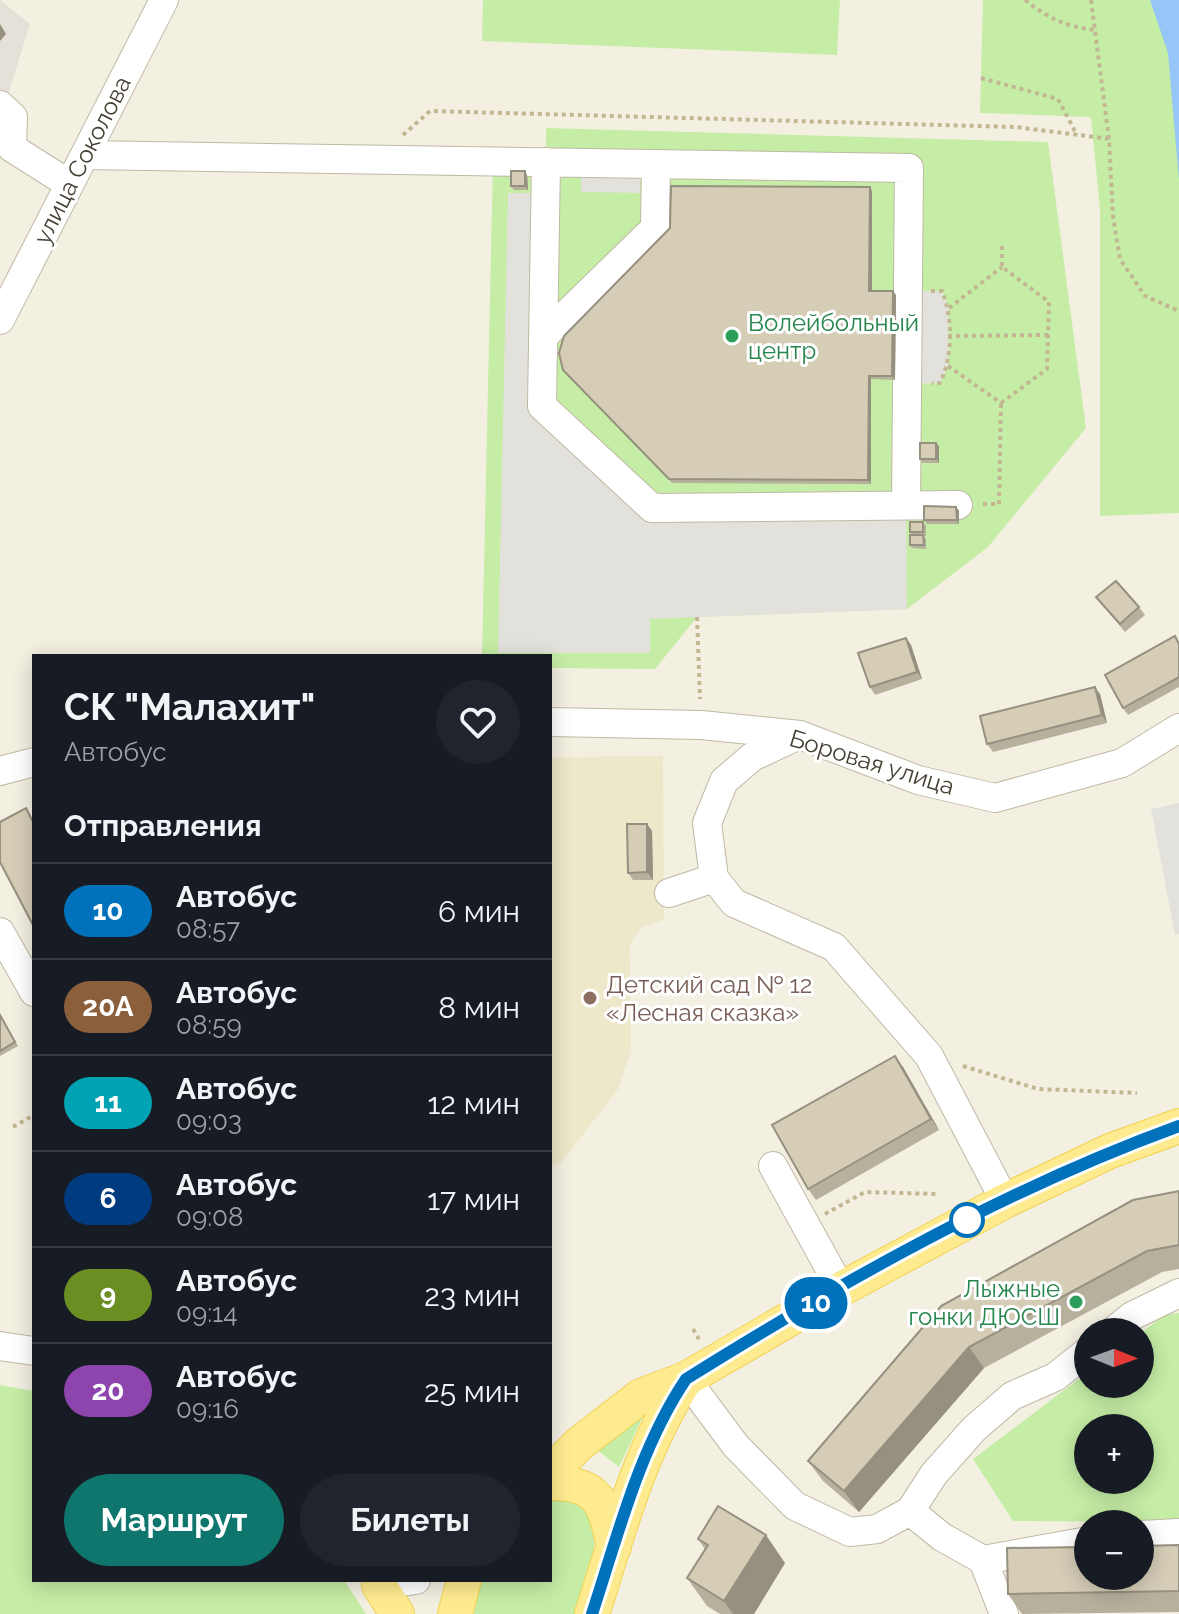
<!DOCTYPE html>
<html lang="ru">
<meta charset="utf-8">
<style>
:root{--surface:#171b24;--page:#20242c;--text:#f1f3f6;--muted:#9ea1a6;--line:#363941;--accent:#0f766e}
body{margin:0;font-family:Raleway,sans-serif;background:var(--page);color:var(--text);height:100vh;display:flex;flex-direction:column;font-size:30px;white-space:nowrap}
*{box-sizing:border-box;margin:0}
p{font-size:26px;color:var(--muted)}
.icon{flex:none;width:44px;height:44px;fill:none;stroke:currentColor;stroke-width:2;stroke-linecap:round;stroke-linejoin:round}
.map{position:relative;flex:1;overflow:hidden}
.panel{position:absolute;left:32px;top:654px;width:520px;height:928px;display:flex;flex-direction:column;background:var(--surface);border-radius:0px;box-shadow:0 4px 20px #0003}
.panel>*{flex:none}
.badge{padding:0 16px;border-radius:26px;font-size:28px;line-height:52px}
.needle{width:52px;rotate:91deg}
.tools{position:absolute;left:1074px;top:1318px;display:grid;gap:16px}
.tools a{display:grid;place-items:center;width:80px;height:80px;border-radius:50%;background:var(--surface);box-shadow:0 4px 20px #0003;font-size:40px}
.map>.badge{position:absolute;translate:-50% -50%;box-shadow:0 0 0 4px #fff}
h2{padding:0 32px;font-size:30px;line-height:72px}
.round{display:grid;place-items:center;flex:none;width:84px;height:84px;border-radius:42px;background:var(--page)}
.head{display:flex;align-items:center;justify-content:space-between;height:136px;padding:0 32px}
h1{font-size:38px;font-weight:700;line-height:60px}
.button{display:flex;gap:16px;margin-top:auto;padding:16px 32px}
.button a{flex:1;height:92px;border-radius:48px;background:var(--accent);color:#fff;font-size:32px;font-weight:700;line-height:92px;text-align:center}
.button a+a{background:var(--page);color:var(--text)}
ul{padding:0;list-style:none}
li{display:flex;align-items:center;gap:24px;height:96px;padding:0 32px;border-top:2px solid var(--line)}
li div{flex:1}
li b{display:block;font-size:30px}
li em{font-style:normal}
li .badge{min-width:88px;font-weight:700;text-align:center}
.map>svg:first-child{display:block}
</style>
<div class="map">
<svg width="1179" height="1614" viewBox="0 0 1179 1614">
<rect width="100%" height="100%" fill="#f3f0e2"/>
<path fill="#e5e0d8" d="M0,0L30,24L0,120Z"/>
<path fill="#eee8ca" d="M663,756L664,920L642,927L630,944L631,1051L618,1089L561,1163L550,1166V757Z"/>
<path fill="#c5eda5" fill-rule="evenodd" d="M483,0H840L837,55L482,41Z
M983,0H1179V513L1100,516V209L1091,117L980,113Z
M546,128L1048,142L1086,428L988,547L907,609L697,617L655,669L550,668V656H482L493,161L546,162Z
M1179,1313V1522L1013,1521L973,1459L1088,1372V1384H1140V1334L1164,1315ZM1088,1428H1140V1480H1088Z
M0,1385L34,1391V1580H344L366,1614H0Z
M645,1412L619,1467L596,1449Z
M561,1495L587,1507C602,1555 591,1569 576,1614H474L481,1580H550V1500Z"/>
<path fill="#e3e1db" d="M581,170H640V193L581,192Z
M508,193H546L542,407L652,508L906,505L907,609L650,619V653H498Z
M908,291H942L949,308L948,366L940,383L907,384Z
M1179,803V934L1175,935L1151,809Z"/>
<path fill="#96c6f8" d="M1150,0H1179V180L1168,53Z"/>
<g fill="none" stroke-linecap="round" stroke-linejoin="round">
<defs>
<path id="minor" d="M0,105L13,117L12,148L69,184
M85,155L909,168L906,505
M546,162L542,406L652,508L958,505
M0,320L164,0
M543,337L655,228L656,164
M550,722L701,725L800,735L918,780L995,798L1122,763L1179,728
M799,735L752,757L724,781L707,823L714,878L734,903L834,947L929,1056L1005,1201
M0,771L34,762
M669,893L714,878
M0,932L34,992
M773,1166L841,1289
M1112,1332L1132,1316L1179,1293
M0,1346L34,1351
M686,1379L736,1446L795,1506L850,1532L877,1529L910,1511
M1140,1535L1179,1533
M983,1560L1088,1541
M376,1580L379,1585L416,1580
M1004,1614L983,1560L942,1537L910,1511L934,1474L974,1429L1012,1396L1055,1377L1088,1351"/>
<path id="major" d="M550,1473L579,1444L641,1396L686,1379L841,1289L1005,1201L1110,1151L1179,1126
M550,1483C600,1482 605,1505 614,1547
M379,1585L397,1614
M455,1614L464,1580
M592,1614C618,1534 639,1450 686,1379"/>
</defs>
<use href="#minor" stroke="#bfb9a4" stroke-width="30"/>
<use href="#major" stroke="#f1d252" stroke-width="36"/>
<path stroke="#c3b793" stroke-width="4" stroke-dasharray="4 4" stroke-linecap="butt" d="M1025,0C1048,18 1066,27 1095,30
M1091,0L1109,139L1113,217L1120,259L1145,296L1179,311
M981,78L1058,99L1077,135
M403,135L430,111L1015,127L1111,139
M1002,246V267
M931,291H942C953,318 953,356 940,383H932
M949,308L1002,267
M948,336L1048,335
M948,366L1001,403
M1001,403L1047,369L1049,302L1002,267
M983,504H999L1001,403
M697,617L700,699
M963,1066L1038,1089L1137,1093
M13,1127L34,1115
M825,1214L865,1192L937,1194
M693,1329L700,1341"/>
<use href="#minor" stroke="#fff" stroke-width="28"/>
<use href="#major" stroke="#ffeb8f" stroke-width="34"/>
</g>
<path fill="#b7b09d" d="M527,175L528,190H514L511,186Z
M872,191V291L896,295L895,380L871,379V484L672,483L563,370L670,228Z
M936,443L939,446V463H922L920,459Z
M956,507L959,511V524H927L924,520Z
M923,522L926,526V536H924L926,539V549L912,548L910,545L912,535L910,532Z
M1096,597L1139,607L1145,615L1125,632Z
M1175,636L1179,643V687L1128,715L1123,708Z
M906,638L911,645L922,679L875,695L870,687Z
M1100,694L1107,723L993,752L987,744Z
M647,824L652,831L653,880H633L628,873Z
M0,1014L18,1046L0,1056Z
M903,1067L939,1130L816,1200L808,1189Z
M1179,1191V1269L1162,1272L984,1368L859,1512L823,1481L808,1461Z
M698,1539L785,1563L754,1614H720L707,1606L687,1578L705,1549Z
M1179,1545V1612L1022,1614L1008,1594Z"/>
<path fill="#95907f" d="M0,24L6,34L0,41Z
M525,171L527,175L528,190L525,186Z
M870,187L872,191V295L869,291Z
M893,291L896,295L895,380L892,376Z
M869,376L871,379V484L868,480Z
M936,443L939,446V463L936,459Z
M956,507L959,511V524L957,520Z
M906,638L911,645L922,679L917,672Z
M1095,687L1100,694L1107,723L1102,715Z
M647,824L652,831L653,880L647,872Z
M895,1056L903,1067L939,1130L931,1119Z
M969,1347L984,1368L859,1512L844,1491Z
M766,1535L785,1563L754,1614H733L724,1601Z"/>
<path fill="#d5cdb6" stroke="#95907f" stroke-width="2" d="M511,171H525V186H511Z
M671,186L870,187L869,291H893L892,376H869L868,480L669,479L563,370L559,353L564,336L670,228Z
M920,443H936V459H920Z
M924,506L956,507L957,520H924Z
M910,522H923V532H910Z
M910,535H923L924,545H910Z
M1116,581L1139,607L1120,624L1096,597Z
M1175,636L1179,644V677L1123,708L1105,675Z
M906,638L917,672L870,687L858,653Z
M1095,687L1102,715L987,744L980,716Z
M26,808L34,824V927L0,862V822Z
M627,824H647V872L628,873Z
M0,1015L15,1042L0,1051Z
M895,1056L931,1119L808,1189L772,1125Z
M1179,1191V1245L1147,1251L969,1347L844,1491L808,1461L941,1306L1133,1200Z
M718,1506L766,1535L724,1601L687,1578L708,1545L698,1539Z
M1179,1545V1591L1008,1594L1007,1548L1088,1547V1576H1140V1546Z"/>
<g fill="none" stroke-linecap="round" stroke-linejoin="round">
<defs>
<path id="line" d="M592,1614C618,1535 639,1449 686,1379C841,1282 1006,1189 1179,1126"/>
</defs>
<use href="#line" stroke="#fff" stroke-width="18"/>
<use href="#line" stroke="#0072bc" stroke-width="12"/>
</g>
<g fill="#2e9e5b" stroke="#fff" stroke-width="3">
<circle cx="732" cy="336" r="8"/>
<circle cx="1076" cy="1302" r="8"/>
</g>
<circle fill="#8d6e63" stroke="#fff" stroke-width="3" cx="590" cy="998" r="8"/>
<circle fill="#fff" stroke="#0072bc" stroke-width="4" cx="967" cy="1220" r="16"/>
<g text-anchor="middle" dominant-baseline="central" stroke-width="6" stroke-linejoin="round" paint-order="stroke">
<g font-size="24" fill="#454032" stroke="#fff">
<text transform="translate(82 160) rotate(-63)">улица Соколова</text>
<text transform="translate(872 762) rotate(17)">Боровая улица</text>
</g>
<g font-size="24" fill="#27864d" stroke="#fff" text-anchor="start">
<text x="748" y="322">Волейбольный<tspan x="748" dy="28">центр</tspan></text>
<text x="1060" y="1288" text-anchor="end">Лыжные<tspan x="1060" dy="28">гонки ДЮСШ</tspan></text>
</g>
<g font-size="24" fill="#785e54" stroke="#fff" text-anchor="start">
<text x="606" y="984">Детский сад № 12<tspan x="606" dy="28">«Лесная сказка»</tspan></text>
</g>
</g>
</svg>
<div class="tools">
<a><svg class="needle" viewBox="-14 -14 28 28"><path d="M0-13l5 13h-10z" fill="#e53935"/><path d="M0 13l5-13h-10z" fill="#9ea1a6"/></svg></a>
<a>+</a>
<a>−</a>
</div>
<b class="badge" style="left:816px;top:1303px;background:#0072bc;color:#fff">10</b>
<section class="panel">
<div class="head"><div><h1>СК &quot;Малахит&quot;</h1><p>Автобус</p></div><a class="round"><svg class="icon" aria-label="heart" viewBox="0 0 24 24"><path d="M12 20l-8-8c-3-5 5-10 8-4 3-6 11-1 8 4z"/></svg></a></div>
<h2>Отправления</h2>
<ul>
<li><span class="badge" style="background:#0072bc;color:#fff">10</span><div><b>Автобус</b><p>08:57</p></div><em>6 мин</em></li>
<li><span class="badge" style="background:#8b5e3c;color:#fff">20А</span><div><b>Автобус</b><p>08:59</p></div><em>8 мин</em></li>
<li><span class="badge" style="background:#00a3b4;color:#fff">11</span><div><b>Автобус</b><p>09:03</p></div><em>12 мин</em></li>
<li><span class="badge" style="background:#003b80;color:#fff">6</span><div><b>Автобус</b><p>09:08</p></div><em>17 мин</em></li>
<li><span class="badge" style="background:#6b8e23;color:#fff">9</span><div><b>Автобус</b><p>09:14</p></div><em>23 мин</em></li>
<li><span class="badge" style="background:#8e44ad;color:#fff">20</span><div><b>Автобус</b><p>09:16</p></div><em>25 мин</em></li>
</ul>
<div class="button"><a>Маршрут</a><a>Билеты</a></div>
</section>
</div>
